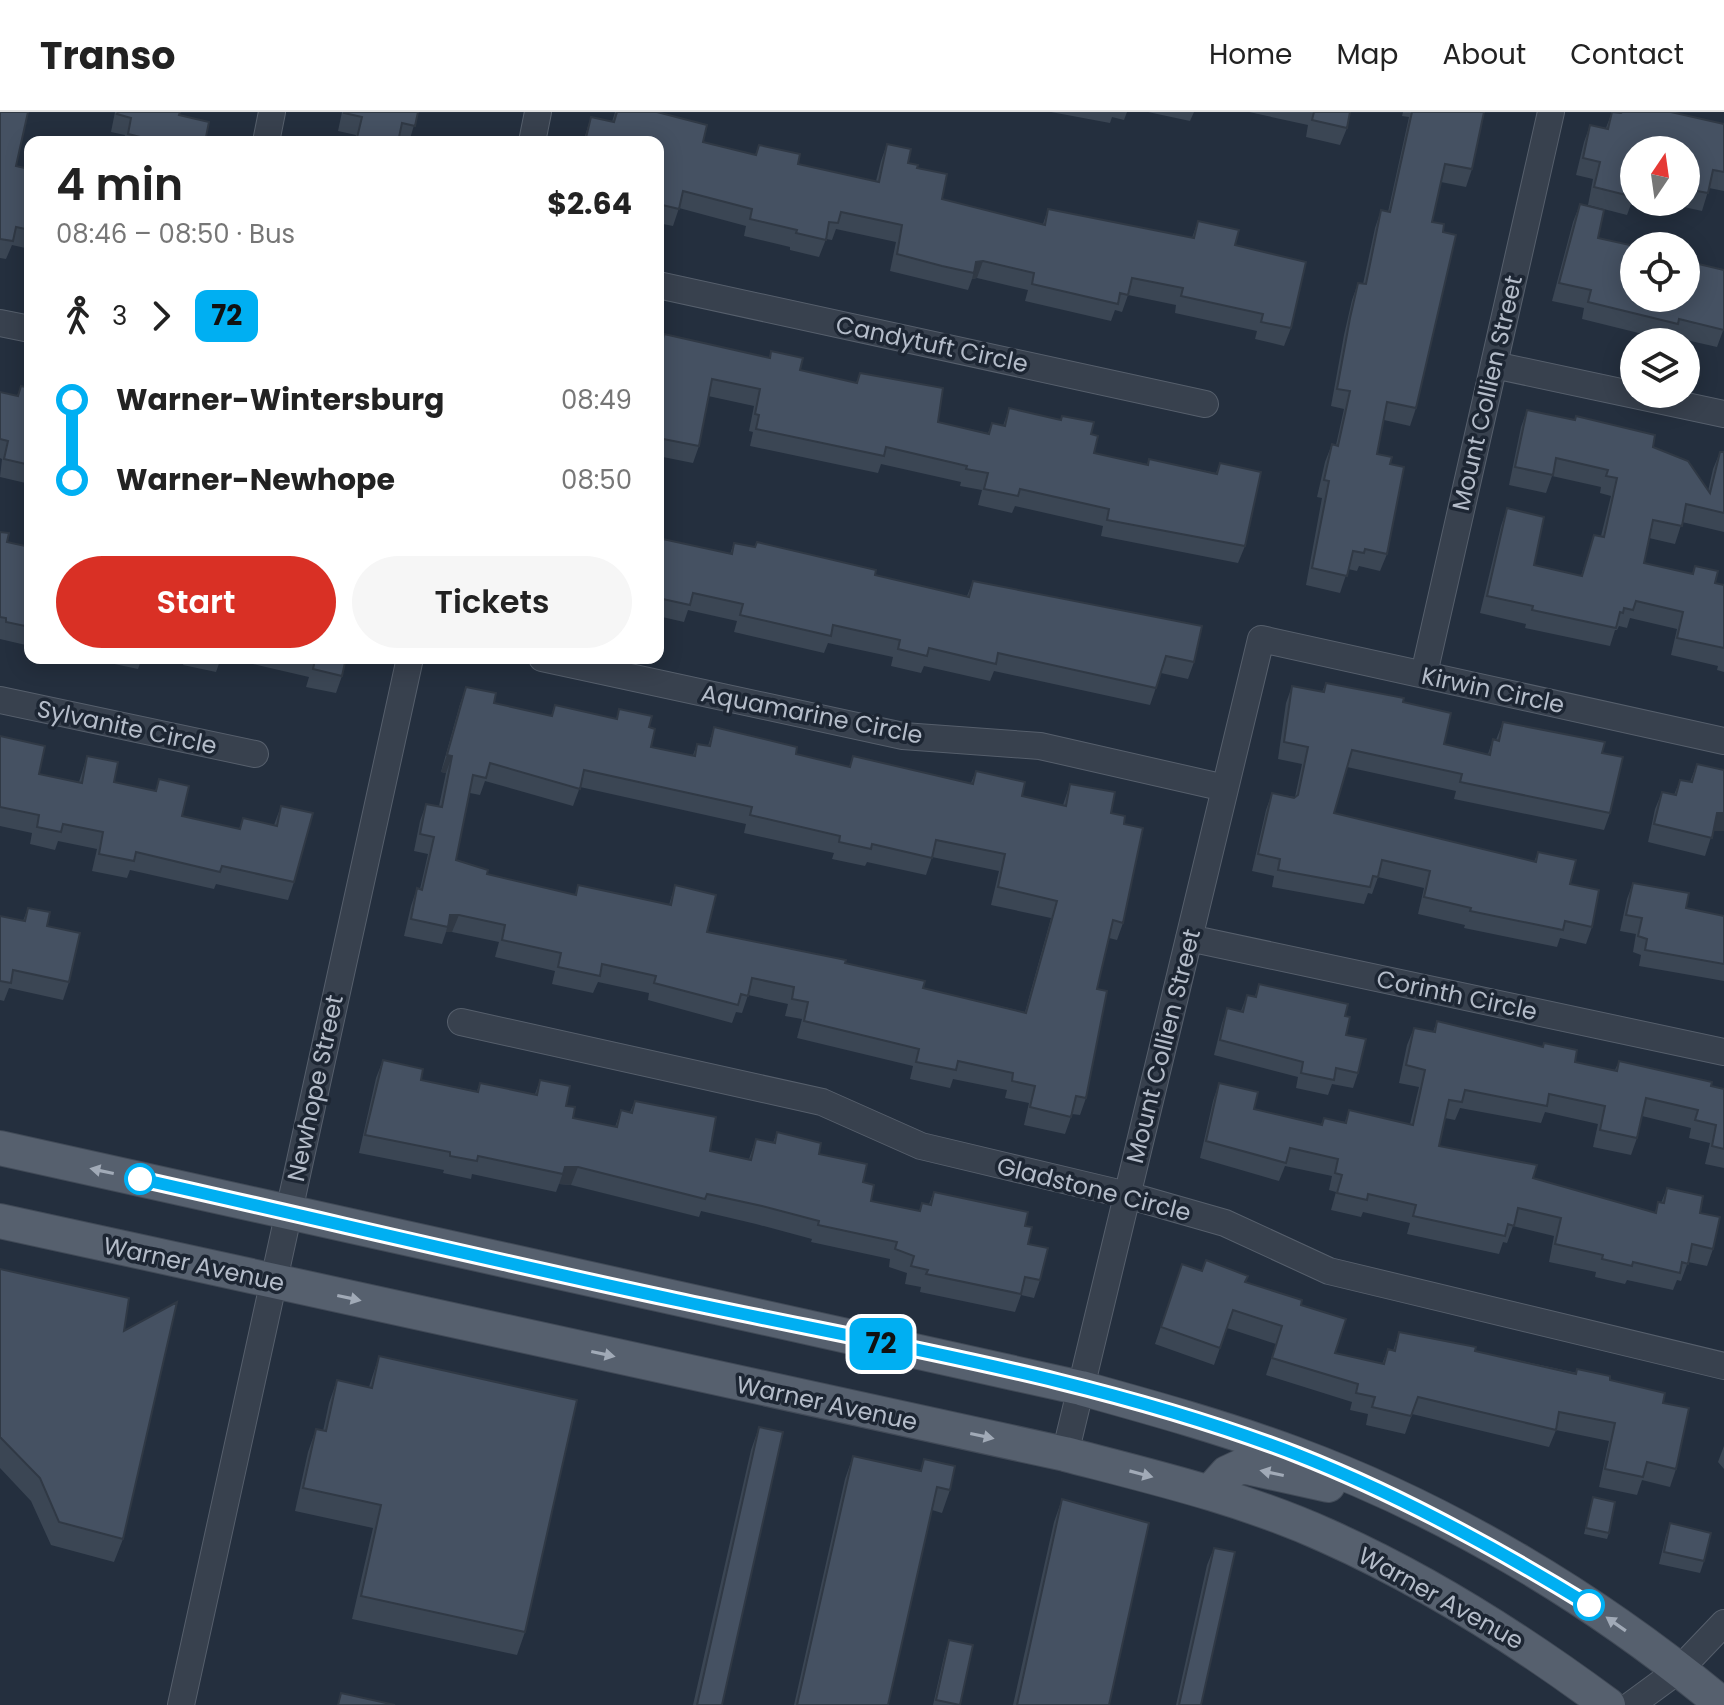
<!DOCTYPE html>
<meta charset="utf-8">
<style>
:root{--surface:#fff;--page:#f6f6f6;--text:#222;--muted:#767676;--line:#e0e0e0;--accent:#d93025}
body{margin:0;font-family:Poppins,sans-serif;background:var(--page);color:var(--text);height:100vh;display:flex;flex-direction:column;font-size:30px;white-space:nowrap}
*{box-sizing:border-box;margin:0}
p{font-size:26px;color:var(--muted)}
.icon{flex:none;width:44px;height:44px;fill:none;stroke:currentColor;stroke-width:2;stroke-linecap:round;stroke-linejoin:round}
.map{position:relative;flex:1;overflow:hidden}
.panel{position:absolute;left:24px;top:24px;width:640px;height:528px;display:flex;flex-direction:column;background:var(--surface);border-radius:16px;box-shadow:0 4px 20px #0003}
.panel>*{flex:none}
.badge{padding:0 16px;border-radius:12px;font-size:28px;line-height:52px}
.needle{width:52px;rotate:13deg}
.buttons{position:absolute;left:1620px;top:24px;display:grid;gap:16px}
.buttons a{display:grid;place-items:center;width:80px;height:80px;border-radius:50%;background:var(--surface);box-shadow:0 4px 20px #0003;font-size:40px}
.map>.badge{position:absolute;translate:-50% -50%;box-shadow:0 0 0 4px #fff}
.legs{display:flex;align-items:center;gap:12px;height:88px;padding:0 32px;font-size:26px}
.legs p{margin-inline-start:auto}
.summary{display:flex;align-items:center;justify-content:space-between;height:136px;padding:0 32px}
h1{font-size:44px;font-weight:600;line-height:60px}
.cta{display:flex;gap:16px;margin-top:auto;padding:16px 32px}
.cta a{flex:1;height:92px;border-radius:48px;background:var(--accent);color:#fff;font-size:32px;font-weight:600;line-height:92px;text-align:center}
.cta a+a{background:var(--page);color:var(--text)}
ul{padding:0 32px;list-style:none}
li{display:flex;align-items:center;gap:28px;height:80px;font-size:30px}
li i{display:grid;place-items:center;width:12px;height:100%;margin:0 10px;background:currentColor}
li i::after{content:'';width:20px;height:20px;margin:-10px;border:6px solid;border-radius:50%;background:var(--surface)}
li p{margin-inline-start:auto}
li:first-child i{background:linear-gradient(#0000 50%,currentColor 0)}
li:last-child i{background:linear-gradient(currentColor 50%,#0000 0)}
header{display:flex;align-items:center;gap:48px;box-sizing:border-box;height:112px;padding:0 40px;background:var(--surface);border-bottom:2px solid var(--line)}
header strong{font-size:38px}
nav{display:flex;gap:44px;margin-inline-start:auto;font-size:28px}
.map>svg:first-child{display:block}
</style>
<header>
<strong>Transo</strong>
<nav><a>Home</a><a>Map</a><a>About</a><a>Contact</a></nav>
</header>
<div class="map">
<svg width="1724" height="1593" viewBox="0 0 1724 1593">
<rect width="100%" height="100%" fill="#242f3e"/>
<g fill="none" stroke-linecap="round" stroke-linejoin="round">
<defs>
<path id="minor" d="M266,30L272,0
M532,30L538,0
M658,173L1205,292
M0,211L30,217
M1494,253L1724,302
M542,546L903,624L1040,634L1225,676
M1424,562L1551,0
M0,588L255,642
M1189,826L1724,940
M461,910L822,990L921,1034L1127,1083L1225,1111L1329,1159L1724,1254
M1065,1342L1261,527L1724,629
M181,1593L410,546
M1631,1593L1680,1557L1724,1511"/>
<path id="major" d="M0,1036L1081,1276C1153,1296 1225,1316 1295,1342C1449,1399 1597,1488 1723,1593
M0,1109L1065,1342C1153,1365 1243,1386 1327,1424C1428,1469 1519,1527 1608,1593
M1210,1380L1227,1361L1242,1354L1328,1373"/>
</defs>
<use href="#minor" stroke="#565f6c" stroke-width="28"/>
<use href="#major" stroke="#414a57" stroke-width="36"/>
<use href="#minor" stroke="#38414e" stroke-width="26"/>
<use href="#major" stroke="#56606e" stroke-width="34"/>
</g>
<path fill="#3b4654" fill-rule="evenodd" d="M0,0L16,54L27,65H30V137L12,133L6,147L0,146Z
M115,0H180L179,3L205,30H123L125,23L111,20Z
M342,0H418L409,30L398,29V30H354L356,23L338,19Z
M615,0H657L703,30L755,43L759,33L798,52L876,69L881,49L887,32L908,51L917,56L942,87L1043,112L1048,97L1192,126L1198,109L1235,133L1291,216L1284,234L1255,227L1257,219L1175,201L1176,193L1128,183L1122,200L1115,198L1111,209L1025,189L1028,178L977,166L972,167L968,178L890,159L896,130L836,117L832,128L826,127L819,145L790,138V135L744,124L746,114L679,96L673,114L658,111V30H583L591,5L612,10Z
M1051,0H1127L1124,8L1112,5L1110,11Z
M1148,0H1194L1190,9Z
M1249,0H1350L1347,16L1340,33L1306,25L1308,13Z
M1403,0H1484L1472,57L1466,75L1441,70L1432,110L1416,296L1410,314L1384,308L1377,342L1390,352L1387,442L1380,459L1359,454L1357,459L1348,457L1340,481L1306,473L1322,386L1317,385L1325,350L1332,332L1336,333L1344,297L1331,294L1344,223L1352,188L1358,171L1363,172L1375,116L1381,98L1388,100L1409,5L1402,4Z
M1612,0H1671L1724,12V79L1709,76L1702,99L1661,90H1686V38H1634V84L1627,103L1588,93L1593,67L1576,63L1584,30L1590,13L1606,16Z
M1580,92L1598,126L1630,136L1724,216L1717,235L1673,225L1671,229L1582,207L1584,196L1552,189L1573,110Z
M664,222L769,246L771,239L800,258L856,271L860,261L938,310L988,321L992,311L1003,314L1009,296L1091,322L1094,341L1147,352L1149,347L1216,361L1220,351L1245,434L1238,451L1101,424L1103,414L1015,394L1012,401L978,393L982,378L960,374L961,370L881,352L878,361L750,334L753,320L749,319L754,294L708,284L699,334L693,351L658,344V240Z
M21,274L30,276V372L0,365L2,347L0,346V280L17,284Z
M1527,298L1653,335L1708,379L1713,357L1720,340H1724V420L1682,410L1675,432L1649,426L1644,451L1692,462L1695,454L1715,471L1724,473V560L1717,558L1718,554L1671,543L1677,517L1630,506L1627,516L1619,514L1617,518H1615L1610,534L1525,516L1526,512L1480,501L1501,414L1507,396L1534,453L1581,464L1594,423L1601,424L1611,384L1600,381L1601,375L1552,364L1546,381L1509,373L1521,315Z
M0,420L7,430L30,435V534L0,527Z
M658,426L730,442L734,431L755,435L757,430L875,463L967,484L973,469L1194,550L1188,567L1161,561L1150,593L994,559L990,569L924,554L921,561L891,554L893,545L828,531L824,541L734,520L737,509L688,498L684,510L658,504Z
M86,546H142L138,557Z
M185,546H221L216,560L183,553Z
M227,546H346L342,564L336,581L306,575L309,565Z
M1326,571L1403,590L1444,632L1488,642L1493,627L1496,628L1503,610L1602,641L1610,701L1604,718L1454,687L1456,679L1347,655L1334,701L1534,750L1538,740L1570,772L1592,815L1586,832L1560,826L1557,835L1464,816L1465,813L1418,802L1424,776L1378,765L1372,782L1368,781L1364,792L1272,775L1274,764L1252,759L1266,698L1272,681L1295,685L1302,652L1278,647L1286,591L1292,574L1322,580Z
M466,575L494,591L551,604L555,593L616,607L619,597L649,615L651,635L693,643L697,632L708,634L714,615L796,642L849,655L853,644L971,671L976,659L1022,684L1063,693L1070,672L1124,712L1123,811L1117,828L1109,826L1097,877L1086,986L1080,1003L1072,1002L1065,1022L1024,1013L1029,991L1005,986L1007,978L953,967L950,976L910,967L913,954L797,926L802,907L785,904L788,892L748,883L742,901L736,900L732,911L648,888L649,881L598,870L593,881L552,872L555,859L495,845L499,830L452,820H446L442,832L404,824L411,794L417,776L420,777L428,742L414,739L420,709L426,692L439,694L446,661L441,660L460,592ZM485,669L573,694L580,675L746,712L744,721L834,741L832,747L865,754L867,750L926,763L932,745L999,759L991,793L1051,806L1025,900L923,876L845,851L707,820L675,773L669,793L578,773L575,783L487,762L456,748L470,681L480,683Z
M0,624L39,662L79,670L87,644L114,670L155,679L159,667L182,704L239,717L243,706L274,713L281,694L294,770L288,788L216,772L214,777L130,758L127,766L92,759L97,737L58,729L55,738L30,732L32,721L0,714Z
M1697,652L1724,719H1713L1705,744L1648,730L1655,697L1662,680L1674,683L1680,668L1690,670Z
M1633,771L1686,796L1724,804V869L1639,854L1641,843L1633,840L1636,822L1620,819L1627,787Z
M28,796L47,814L69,870L63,888L9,876L4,889L0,888V804L23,809Z
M1259,872L1345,904L1346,923L1358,961L1353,976L1332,972L1328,983L1296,976L1298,965L1214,943L1222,911L1227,896L1241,899L1247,883L1255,884Z
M1437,909L1575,950L1615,958L1619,949L1724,977V1056L1705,1052L1710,1031L1689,1026L1691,1016L1642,1004L1637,1026L1631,1043L1593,1035L1598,1012L1545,1000L1541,1011L1460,996L1455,1008L1445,1006L1439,1034L1533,1066L1655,1101L1658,1090L1661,1091L1667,1076L1700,1101L1713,1137L1707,1154L1688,1150L1681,1169L1677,1168L1673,1178L1627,1168L1625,1172L1595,1165L1596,1160L1549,1150L1554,1124L1513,1114L1507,1131L1503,1130L1499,1142L1407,1122L1410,1111L1363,1100L1361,1105L1331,1098L1336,1080L1329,1078L1332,1064L1285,1054L1279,1069L1200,1046L1213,989L1219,971L1254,997L1321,1012L1324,1006L1345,1010L1349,998L1410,1012L1419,975L1399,971L1407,933L1414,916L1433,920Z
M383,948L421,968L477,979L480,971L535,982L540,968L566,994L573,1006L615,1015L621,998L630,1000L635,989L710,1039L749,1047L756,1027L773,1031L777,1020L819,1042L863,1070L871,1089L919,1099L922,1091L929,1092L934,1080L1025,1114L1028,1132L1040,1168L1034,1186L1021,1183L1015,1200L920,1180L921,1175L905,1172L907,1161L889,1155L890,1147L811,1130L812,1127L756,1112L701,1099L699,1105L571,1073L559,1072L556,1080L472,1062L471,1067L443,1061L444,1058L359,1041L376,966Z
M1182,1152L1202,1159L1245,1170L1301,1193L1335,1241L1382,1252L1388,1237L1393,1239L1399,1220L1475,1239L1610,1268L1663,1291L1676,1357L1670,1375L1642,1368L1637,1383L1599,1375L1609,1329L1556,1318L1549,1335L1412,1302L1405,1322L1366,1313L1368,1302L1350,1298L1352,1290L1266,1263L1276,1232L1227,1216L1214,1253L1155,1232Z
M0,1157L124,1219L123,1427L114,1450L51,1433L31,1389L0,1356Z
M379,1244L525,1520L517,1543L352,1507L373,1416L295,1399L308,1340L316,1317L323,1319L329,1291L337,1268L369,1275Z
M759,1315L722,1593H693L751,1338Z
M1724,1334V1357L1718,1350Z
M853,1344L920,1359L924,1347L950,1378L942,1401L932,1398L888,1593H794L845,1367Z
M1593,1385L1609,1421L1607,1427L1584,1422Z
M1062,1387L1109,1593H1013L1054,1410Z
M1670,1411L1704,1449L1700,1461L1659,1452L1666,1423Z
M1214,1436L1201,1593H1176L1207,1453Z
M949,1528L960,1593H933L945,1540Z"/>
<path fill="#303945" d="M983,149L977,166L972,167L976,150Z
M447,643L452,644L446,661L441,660Z
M1717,701H1724V719H1711Z
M450,803H459L452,820H446Z
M565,1055H578L571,1073L559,1072Z"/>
<path fill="#455162" stroke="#303945" stroke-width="2" fill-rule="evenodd" d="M0,0H28L16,54L29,57L27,65H30V118L16,115L13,129L0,127Z
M118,0H180L179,3L209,10L205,30H161L128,22L131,6L117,2Z
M344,0H418L415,14L402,11L398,30H356L362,5L344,1Z
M617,0H657L707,13L703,30L756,43L759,33L800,42L798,52L879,70L887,32L911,37L908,51L918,53L917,56L947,62L942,87L1045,113L1048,97L1194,126L1198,109L1239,118L1235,133L1306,150L1291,216L1261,210L1263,202L1181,184L1183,176L1132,166L1128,183L1120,181L1118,192L1032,172L1034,161L983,149L976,150L974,161L942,154L897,142L902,113L841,100L838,111L829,110L826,128L796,121L797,118L750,107L752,97L683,79L679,97L658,92V30H585L591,5L614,10Z
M1314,0H1350L1347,16L1312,8Z
M1412,0H1484L1472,57L1445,52L1432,110L1444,112L1443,120L1456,123L1416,296L1387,290L1377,342L1392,345L1390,352L1404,355L1387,442L1365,437L1364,441L1353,439L1347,464L1312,456L1329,369L1324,368L1332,332L1338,334L1350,279L1337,277L1350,206L1358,171L1366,172L1381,98L1390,100Z
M1612,0L1621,1L1622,0H1671L1724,12V60L1713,58L1708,81L1686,77V38H1634V85L1594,75L1600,50L1583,46L1590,13L1608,17Z
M1580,92L1604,98L1598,126L1630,133V136L1634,137V186H1686V149L1724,158V218L1679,207L1678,212L1588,190L1591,178L1559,171Z
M664,222L770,246L771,239L803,246L800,258L857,271L860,261L943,276L938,310L989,322L992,311L1005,314L1009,296L1061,308L1062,304L1094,310L1091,322L1098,324L1094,341L1148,353L1149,347L1217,362L1220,351L1261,360L1245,434L1107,408L1109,397L1020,377L1018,384L984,377L988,361L966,357L967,354L886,335L884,344L756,317L759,303L755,302L760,277L712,267L699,334L658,326V250Z
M21,274L30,276V353L4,347L8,329L0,327V280L18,284Z
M1527,298L1575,308L1576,304L1655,323L1653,335L1688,349L1710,381L1720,340H1724V401L1686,392L1682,414L1653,408L1644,451L1693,462L1695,454L1718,459L1715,471L1724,473V536L1677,526L1683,500L1636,489L1633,498L1624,496L1623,501L1620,500L1616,516L1532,498L1533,494L1487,484L1507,396L1544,405L1534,453L1582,464L1594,423L1604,425L1617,366L1606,364L1608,358L1556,346L1553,363L1515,355Z
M0,420L9,421L7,430L30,435V515L6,510V506L0,505Z
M658,426L732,442L734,431L755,435L757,430L876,458L875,463L969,485L973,469L1202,514L1194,550L1166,544L1156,576L998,541L996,552L929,536L927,544L898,537L900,528L833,513L831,524L740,503L743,492L693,481L690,493L658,486Z
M309,546H346L342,564L313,557L315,548Z
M1326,571L1404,586L1403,590L1451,601L1444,632L1490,643L1493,627L1499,629L1503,610L1605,630L1602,641L1623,645L1610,701L1460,670L1462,662L1352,638L1334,701L1536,750L1538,740L1576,748L1570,772L1599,778L1592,815L1565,809L1563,818L1470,799L1471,796L1424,785L1430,759L1382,748L1378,765L1373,764L1370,775L1278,758L1280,747L1258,742L1272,681L1294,686L1298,683L1308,635L1284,630L1292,574L1324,580Z
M466,575L496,581L494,591L552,604L555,593L617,607L619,597L652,604L649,615L655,617L651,635L695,644L697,632L710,634L714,615L797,635L796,642L850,655L853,644L973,672L976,659L1025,670L1022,684L1066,694L1070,672L1115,680L1111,701L1125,704L1124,712L1143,716L1123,811L1113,808L1097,877L1107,879L1086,986L1076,984L1071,1005L1030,995L1035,974L1012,969L1013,961L958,949L956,958L916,950L919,937L804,909L808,890L792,887L794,875L752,866L748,884L741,882L738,893L654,871L656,864L602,852L600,864L558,855L561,841L502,828L505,813L459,803H450L448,815L411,807L417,776L422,778L434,725L420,722L426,692L442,695L452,644L447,643ZM490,651L580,677L584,658L752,695L750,703L840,724L839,730L871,737L872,732L932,746L936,728L1005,742L998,775L1057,789L1026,901L923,876L925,869L845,851L846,848L707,820L716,783L675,773L671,793L578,773L576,783L487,762L488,758L456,748L473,663L486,666Z
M0,624L45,634L39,662L82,671L87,644L118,650L114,670L156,679L159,667L189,674L182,704L240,717L243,706L277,714L281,694L313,701L294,770L222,754L220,760L136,740L134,749L99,742L103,720L63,712L61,720L37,715L39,703L0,695Z
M1697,652L1724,658V701H1717L1712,726L1654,712L1662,680L1676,683L1680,668L1692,670Z
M1633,771L1689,781L1686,796L1724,804V852L1645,838L1647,827L1638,824L1642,806L1626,803Z
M28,796L50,800L47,814L80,821L69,870L13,858L11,871L0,869V804L25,809Z
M1259,872L1348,892L1345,904L1350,905L1346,923L1366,927L1358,961L1336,956L1334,968L1301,961L1303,950L1220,928L1227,896L1243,900L1247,883L1256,885Z
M1437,909L1543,935L1544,931L1577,938L1575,950L1617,959L1619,949L1712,970L1711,974L1724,977V1037L1712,1034L1716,1013L1695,1008L1698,998L1646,986L1637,1026L1600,1018L1605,994L1549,982L1547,994L1465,978L1462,990L1449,988L1439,1034L1537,1053L1533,1066L1656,1101L1658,1090L1664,1091L1667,1076L1703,1084L1700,1101L1720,1105L1713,1137L1692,1132L1688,1152L1682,1150L1680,1161L1633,1150L1632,1154L1602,1147L1603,1143L1555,1132L1561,1106L1518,1096L1514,1114L1508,1112L1505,1124L1413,1104L1416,1093L1368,1082L1367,1088L1337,1081L1342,1063L1335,1061L1338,1047L1290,1036L1286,1051L1206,1029L1219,971L1258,980L1254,997L1322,1013L1324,1006L1346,1011L1349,998L1413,1013L1425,958L1406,953L1414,916L1435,920Z
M383,948L423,957L421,968L478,980L480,971L537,983L540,968L570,974L566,994L575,995L573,1006L617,1015L621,998L632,1001L635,989L716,1005L710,1039L751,1048L756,1027L775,1031L777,1020L821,1031L819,1042L867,1052L863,1070L874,1073L871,1089L920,1099L922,1091L931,1093L934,1080L1028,1100L1025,1114L1032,1115L1028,1132L1048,1136L1040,1168L1025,1165L1021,1182L926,1162L928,1158L911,1154L914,1144L895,1137L897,1130L818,1113L819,1109L762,1094L707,1082L705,1087L578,1055H565L563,1062L478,1044L477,1049L450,1044V1040L365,1023Z
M1206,1148L1248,1164L1245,1170L1302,1188L1301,1193L1346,1207L1335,1241L1384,1252L1388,1237L1395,1239L1399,1220L1476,1235L1475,1239L1576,1262L1577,1257L1610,1264V1268L1665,1281L1663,1291L1689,1296L1676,1357L1647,1350L1643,1365L1605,1357L1615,1311L1559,1300L1556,1318L1418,1285L1411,1304L1372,1295L1375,1285L1356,1281L1358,1272L1272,1246L1282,1214L1233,1198L1220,1236L1161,1215L1182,1152L1202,1159Z
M0,1157L129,1186L124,1219L177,1190L123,1427L59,1410L40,1366L0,1325Z
M379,1244L577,1288L525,1520L361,1484L381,1393L303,1376L316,1317L326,1319L337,1268L372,1276Z
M759,1315L783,1320L722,1593H697Z
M853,1344L921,1359L924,1347L955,1354L950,1378L937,1375L888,1593H797Z
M1593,1385L1615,1390L1609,1421L1586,1416Z
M1062,1387L1149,1411L1109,1593H1017Z
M1670,1411L1711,1421L1704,1449L1664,1440Z
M1214,1436L1235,1440L1201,1593H1179Z
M949,1528L973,1533L960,1593L936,1588Z
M341,1581L395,1593H338Z"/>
<defs><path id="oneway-solid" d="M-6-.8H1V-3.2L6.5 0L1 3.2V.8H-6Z" transform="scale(2)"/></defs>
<g fill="#a1aab7">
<use href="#oneway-solid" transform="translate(102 1059) rotate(-168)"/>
<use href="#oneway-solid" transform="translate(349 1186) rotate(12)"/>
<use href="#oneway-solid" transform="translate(603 1242) rotate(12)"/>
<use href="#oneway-solid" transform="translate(982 1324) rotate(12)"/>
<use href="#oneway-solid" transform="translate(1272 1361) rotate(-168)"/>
<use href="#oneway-solid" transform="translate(1141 1362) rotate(15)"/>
<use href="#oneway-solid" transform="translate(1616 1512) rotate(-145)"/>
</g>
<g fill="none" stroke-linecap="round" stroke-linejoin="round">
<defs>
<path id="line-1" d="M140,1067C319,1107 497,1150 676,1188C881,1232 1103,1267 1298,1343C1400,1383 1496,1436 1589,1493"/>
</defs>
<use href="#line-1" stroke="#fff" stroke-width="18"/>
<use href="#line-1" stroke="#00aff2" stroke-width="12"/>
</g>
<g fill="#fff" stroke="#00aff2" stroke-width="4">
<circle cx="140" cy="1067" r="14"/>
<circle cx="1589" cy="1493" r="14"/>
</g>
<g text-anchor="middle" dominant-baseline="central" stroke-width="7" stroke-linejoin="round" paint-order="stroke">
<g font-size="24" fill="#b4bcc9" stroke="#1d2633">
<text transform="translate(932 232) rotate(12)">Candytuft Circle</text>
<text transform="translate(1487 281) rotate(-77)">Mount Collien Street</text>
<text transform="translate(1493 578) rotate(12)">Kirwin Circle</text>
<text transform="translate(812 602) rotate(11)">Aquamarine Circle</text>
<text transform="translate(127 615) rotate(12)">Sylvanite Circle</text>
<text transform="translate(1457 883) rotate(12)">Corinth Circle</text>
<text transform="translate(1163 934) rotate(-76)">Mount Collien Street</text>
<text transform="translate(315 976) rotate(-78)">Newhope Street</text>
<text transform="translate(1094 1077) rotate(14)">Gladstone Circle</text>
<text transform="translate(194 1152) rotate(12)">Warner Avenue</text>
<text transform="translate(827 1291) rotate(12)">Warner Avenue</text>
<text transform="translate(1441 1486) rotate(29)">Warner Avenue</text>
</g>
</g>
</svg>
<div class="buttons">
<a><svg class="needle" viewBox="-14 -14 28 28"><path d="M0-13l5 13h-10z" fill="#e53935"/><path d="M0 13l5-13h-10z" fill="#767676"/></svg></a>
<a><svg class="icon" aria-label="locate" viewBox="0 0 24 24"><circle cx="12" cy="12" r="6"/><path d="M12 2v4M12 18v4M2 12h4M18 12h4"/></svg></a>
<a><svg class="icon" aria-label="layers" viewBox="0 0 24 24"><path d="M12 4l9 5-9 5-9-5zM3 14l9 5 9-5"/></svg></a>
</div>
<b class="badge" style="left:881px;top:1232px;background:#00aff2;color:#111">72</b>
<section class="panel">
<div class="summary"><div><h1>4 min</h1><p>08:46 – 08:50 · Bus</p></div><b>$2.64</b></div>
<div class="legs"><svg class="icon" aria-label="walk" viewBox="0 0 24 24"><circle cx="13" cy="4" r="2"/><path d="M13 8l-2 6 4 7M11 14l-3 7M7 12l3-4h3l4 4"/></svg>3<svg class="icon" aria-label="forward" viewBox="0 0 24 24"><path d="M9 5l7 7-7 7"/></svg><b class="badge" style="background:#00aff2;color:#111">72</b></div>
<ul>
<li><i style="color:#00aff2"></i><b>Warner-Wintersburg</b><p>08:49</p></li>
<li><i style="color:#00aff2"></i><b>Warner-Newhope</b><p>08:50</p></li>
</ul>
<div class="cta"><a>Start</a><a>Tickets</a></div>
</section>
</div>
